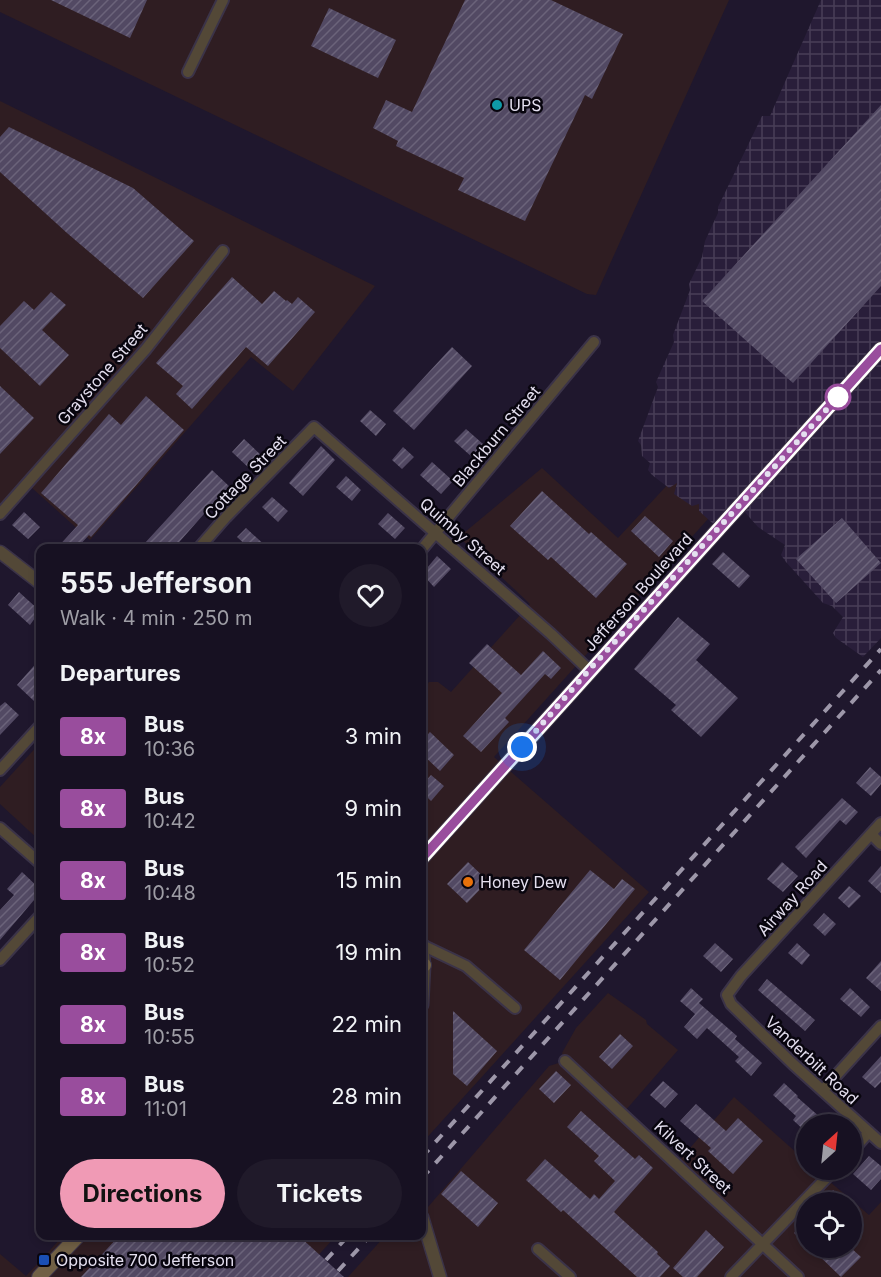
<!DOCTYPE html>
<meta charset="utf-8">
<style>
:root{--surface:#171122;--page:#201a2a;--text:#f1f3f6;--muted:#9e9da5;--line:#363140;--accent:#f09ab5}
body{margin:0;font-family:Inter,sans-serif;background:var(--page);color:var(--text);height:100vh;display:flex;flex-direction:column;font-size:22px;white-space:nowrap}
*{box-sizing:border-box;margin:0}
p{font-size:20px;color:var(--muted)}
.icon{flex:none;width:33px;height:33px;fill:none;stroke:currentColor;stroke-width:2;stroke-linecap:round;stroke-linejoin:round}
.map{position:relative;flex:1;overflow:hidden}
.side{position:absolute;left:36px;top:544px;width:390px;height:696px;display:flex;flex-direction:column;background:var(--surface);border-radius:12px;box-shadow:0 3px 9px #0003,0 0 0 2px var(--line)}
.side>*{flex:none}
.badge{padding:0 12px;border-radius:4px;font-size:21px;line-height:39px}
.needle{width:39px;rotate:27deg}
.buttons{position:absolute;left:796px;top:1114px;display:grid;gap:12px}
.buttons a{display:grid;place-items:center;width:66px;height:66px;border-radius:50%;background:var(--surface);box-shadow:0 3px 9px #0003,0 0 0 2px var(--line);font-size:30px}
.you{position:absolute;width:30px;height:30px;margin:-15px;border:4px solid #fff;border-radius:50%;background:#1a73e8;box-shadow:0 0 0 9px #1a73e833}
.map>.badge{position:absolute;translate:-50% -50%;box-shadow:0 0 0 3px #fff}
h2{padding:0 24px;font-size:22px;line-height:54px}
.round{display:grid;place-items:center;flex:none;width:63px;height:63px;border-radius:32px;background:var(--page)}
.overview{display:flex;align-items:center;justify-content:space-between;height:102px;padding:0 24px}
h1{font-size:28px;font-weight:700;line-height:45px}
.action{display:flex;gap:12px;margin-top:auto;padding:12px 24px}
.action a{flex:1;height:69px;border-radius:36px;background:var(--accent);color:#111;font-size:24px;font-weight:700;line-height:69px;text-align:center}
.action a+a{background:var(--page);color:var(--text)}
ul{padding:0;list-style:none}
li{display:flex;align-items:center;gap:18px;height:72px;padding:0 24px}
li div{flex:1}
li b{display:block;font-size:22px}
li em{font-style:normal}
li .badge{min-width:66px;font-weight:700;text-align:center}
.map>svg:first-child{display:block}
</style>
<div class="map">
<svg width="881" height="1277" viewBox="0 0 881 1277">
<defs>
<pattern id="industrial-grid" width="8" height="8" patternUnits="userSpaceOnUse" patternTransform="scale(1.5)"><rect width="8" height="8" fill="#291e3a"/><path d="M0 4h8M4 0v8" fill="none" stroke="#483e57"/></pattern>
<pattern id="building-hatch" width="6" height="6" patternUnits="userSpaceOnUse" patternTransform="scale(1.5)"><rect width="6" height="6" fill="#524963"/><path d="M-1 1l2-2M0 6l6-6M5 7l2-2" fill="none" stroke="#6b637a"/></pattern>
</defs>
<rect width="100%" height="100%" fill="#1f172d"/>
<path fill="#2f1d22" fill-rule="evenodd" d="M0,0H729L596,295L587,294L0,12Z
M0,101L375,286L293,391L251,357L90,540L32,488L4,516H0Z
M711,438L752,470L494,757L649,892L422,1143V691L429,682H438L451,692L530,604L459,537L542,468L618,538Z
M40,743V841L0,804V787Z
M608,993L646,1020L647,1024L678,1050L625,1111L678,1162L734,1097L807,1162V1170H816L869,1215L881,1202V1277H348L385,1236H422V1214L549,1066L565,1061L562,1053L576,1028ZM807,1203H852V1248H807Z
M63,1236H336L298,1277H0V1254L26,1276Z"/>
<path fill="url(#industrial-grid)" d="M821,0H881V638L863,657L836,638L833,633L843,617L832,606L823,603L786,562L781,555L785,545L758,527L742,509L719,529L699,511V504L692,506L674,494L677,483L669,488L652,475L648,470L650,463L642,456L641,445L638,441L658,387L656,382L674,342L673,335L690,290L689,284L702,257L705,241L718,213V207L762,116H770Z"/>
<path fill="url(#building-hatch)" d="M51,0H147L130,38Z
M465,0H551L623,34L592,99L585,95L525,221L458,190L464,178L396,146L398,141L373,128L386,100L412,112Z
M329,8L396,40L378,78L311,46Z
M881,105V286L793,383L702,301Z
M9,127L133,188L194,241L143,298L67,233L0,172V137Z
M232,277L262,304L274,291L286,301L287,300L292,304L298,297L315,312L268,366L246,347L192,409L176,394L183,386L156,363Z
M51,292L66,305L42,330L69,355L40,386L0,348V326L24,301L34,310Z
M452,347L472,366L414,430L393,411Z
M0,386L34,418L0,454Z
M146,396L184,430L91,537L89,535L76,549H56L78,525L41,493L109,414L121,425Z
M370,410L386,424L376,436L360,421Z
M466,429L483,444L472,457L454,441Z
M244,439L262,456L250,469L232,452Z
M321,446L335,460L303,496L289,483Z
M403,447L414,457L402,469L392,460Z
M432,462L453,481L441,494L420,475Z
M212,470L231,488L220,499L219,497L173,549H150L144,544Z
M346,476L361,490L352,501L336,487Z
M542,491L589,534L591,532L627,564L596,598L551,557L548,560L510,526Z
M272,497L288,511L278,522L262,507Z
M24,512L40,527L28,539L12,525Z
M388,513L405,528L395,539L378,524Z
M645,516L673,541L659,557L631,531Z
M842,518L881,563L836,603L796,559Z
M246,528L269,549H250L237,537Z
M723,552L750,576L739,588L712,564Z
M437,556L451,569L434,587L422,574Z
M19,592L40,611L30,625L8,605Z
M678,617L710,644L696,660L738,698L701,737L671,710L676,705L634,669Z
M487,644L521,675L543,651L561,668L551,679L545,674L505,718L509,722L481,752L463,736L502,693L469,663Z
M40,659V694L34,701L17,685Z
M5,702L19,715L0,735V706Z
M430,732L454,755L440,771L422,754V741Z
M870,767L881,777V784L871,796L856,783Z
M431,775L444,786L431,801L422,792V785Z
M842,798L858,812L846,825L840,820L806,858L795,847Z
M468,862L488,881L467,903L447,884Z
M782,862L798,876L783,892L767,879Z
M881,866V893L868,881Z
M590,870L614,889L622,879L635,889L560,980L524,950Z
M22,872L40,889V893L0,940V910L14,895L7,889Z
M849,886L861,896L849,908L838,898Z
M824,913L836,924L825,936L813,925Z
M715,943L733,959L721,972L703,956Z
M797,943L810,955L802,965L788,953Z
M881,961V991L866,978Z
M767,979L815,1020L805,1031L758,990Z
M691,988L703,999L699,1003L737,1036L735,1039L762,1063L751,1076L735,1061L739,1057L707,1028L697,1039L684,1027L695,1014L680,1001Z
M850,988L870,1007L861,1017L840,999Z
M453,1011L497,1051L467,1086L453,1074Z
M620,1034L633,1046L612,1069L599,1057Z
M881,1056V1082L875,1088L862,1077Z
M556,1071L571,1085L554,1103L539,1089Z
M663,1081L678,1094L665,1108L650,1095Z
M784,1083L798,1096L797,1097L829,1125H807V1133L793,1120L796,1116L773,1095Z
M696,1104L726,1131L738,1118L763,1141L733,1174L708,1151L711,1148L680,1121Z
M581,1111L635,1159L639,1155L653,1168L614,1212L658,1252L657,1254L670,1266L660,1277H637L563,1210L561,1212L526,1180L545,1159L590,1199L594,1194L599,1199L615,1181L594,1161L599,1156L567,1127Z
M869,1156L881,1166V1179L871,1190L853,1174Z
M461,1171L498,1203L478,1227L441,1194Z
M833,1190L848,1203H821Z
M807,1219V1245L794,1233Z
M706,1230L724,1247L697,1277H683L673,1268Z
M119,1236H299L344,1277H81Z
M811,1248H851L861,1257L841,1277Z"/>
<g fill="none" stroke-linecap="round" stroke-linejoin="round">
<defs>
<path id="minor" d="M188,72L223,0
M0,514L146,349L223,251
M198,549L226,517L314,427L551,634L589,670
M422,549L594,342
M0,770L40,726
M881,823L741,976L727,995L731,1004L793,1064L881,1143
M0,828L40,863
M871,834L881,844
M422,945L466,966L515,1008
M0,960L40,916
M565,1061L798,1277
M823,1090L881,1026
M852,1151L869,1132
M538,1249L570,1277
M731,1277L834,1170"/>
<path id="tertiary" d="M0,552L40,583
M422,944L424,965L422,1005
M422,1217L440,1277"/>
<path id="secondary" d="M422,858L881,349
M422,964L424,965
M39,1277L78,1236"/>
</defs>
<use href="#minor" stroke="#3b3348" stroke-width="14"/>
<use href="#tertiary" stroke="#3b3348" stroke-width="15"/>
<use href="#secondary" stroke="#3b3348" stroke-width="16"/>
<use href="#minor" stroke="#534837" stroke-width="10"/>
<use href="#tertiary" stroke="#534837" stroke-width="12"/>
<use href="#secondary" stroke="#716045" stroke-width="14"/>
<path stroke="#9d97a9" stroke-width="4" stroke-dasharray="10 10" stroke-linecap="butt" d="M422,1157L881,649
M422,1178L881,670
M326,1260L348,1236
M338,1271L370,1236"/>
</g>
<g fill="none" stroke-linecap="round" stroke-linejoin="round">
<defs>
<path id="line" d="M422,858L881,349"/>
</defs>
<use href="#line" stroke="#fff" stroke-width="14"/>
<use href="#line" stroke="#994d9d" stroke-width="9"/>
<path stroke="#e4dfef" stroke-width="6" stroke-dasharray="0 10.8" d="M522,747L589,670L838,397"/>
</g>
<circle fill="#0f9aa8" stroke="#08050e" stroke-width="2" cx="497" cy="105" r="6"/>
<circle fill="#fff" stroke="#994d9d" stroke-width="3" cx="838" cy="397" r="12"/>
<circle fill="#e8710a" stroke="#08050e" stroke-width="2" cx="468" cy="882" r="6"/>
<rect fill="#1a4fb4" stroke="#08050e" stroke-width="2" x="38" y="1254" width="12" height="12" rx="3"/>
<g text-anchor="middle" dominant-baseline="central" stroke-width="5" stroke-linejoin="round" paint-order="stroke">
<g font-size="16" fill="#e4dfef" stroke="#08050e" text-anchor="start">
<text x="509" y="105">UPS</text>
<text x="480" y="882">Honey Dew</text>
<text x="56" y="1260">Opposite 700 Jefferson</text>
</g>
<g font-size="16" fill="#e4dfef" stroke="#08050e">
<text transform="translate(102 374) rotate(-49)">Graystone Street</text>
<text transform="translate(496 436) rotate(-50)">Blackburn Street</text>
<text transform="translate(245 477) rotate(-46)">Cottage Street</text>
<text transform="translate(463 536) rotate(41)">Quimby Street</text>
<text transform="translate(638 592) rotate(-48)">Jefferson Boulevard</text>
<text transform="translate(792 898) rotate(-48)">Airway Road</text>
<text transform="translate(812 1060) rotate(43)">Vanderbilt Road</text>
<text transform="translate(693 1157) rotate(43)">Kilvert Street</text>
</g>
</g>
</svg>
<div class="buttons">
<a><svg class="needle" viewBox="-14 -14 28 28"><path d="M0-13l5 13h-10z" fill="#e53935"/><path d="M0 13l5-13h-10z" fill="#9e9da5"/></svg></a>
<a><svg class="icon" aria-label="locate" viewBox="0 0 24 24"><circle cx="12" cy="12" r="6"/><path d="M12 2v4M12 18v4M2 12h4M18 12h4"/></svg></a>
</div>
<div class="you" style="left:522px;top:747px"></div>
<section class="side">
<div class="overview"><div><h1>555 Jefferson</h1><p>Walk · 4 min · 250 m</p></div><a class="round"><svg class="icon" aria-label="heart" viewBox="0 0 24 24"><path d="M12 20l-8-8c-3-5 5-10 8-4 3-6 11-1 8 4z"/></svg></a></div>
<h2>Departures</h2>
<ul>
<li><span class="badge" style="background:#994d9d;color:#fff">8x</span><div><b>Bus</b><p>10:36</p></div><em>3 min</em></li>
<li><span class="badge" style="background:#994d9d;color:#fff">8x</span><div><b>Bus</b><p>10:42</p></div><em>9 min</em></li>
<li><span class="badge" style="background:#994d9d;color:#fff">8x</span><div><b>Bus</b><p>10:48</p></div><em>15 min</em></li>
<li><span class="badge" style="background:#994d9d;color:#fff">8x</span><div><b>Bus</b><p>10:52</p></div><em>19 min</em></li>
<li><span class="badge" style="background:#994d9d;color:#fff">8x</span><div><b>Bus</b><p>10:55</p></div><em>22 min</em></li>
<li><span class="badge" style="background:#994d9d;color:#fff">8x</span><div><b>Bus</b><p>11:01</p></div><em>28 min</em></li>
</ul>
<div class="action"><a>Directions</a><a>Tickets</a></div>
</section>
</div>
